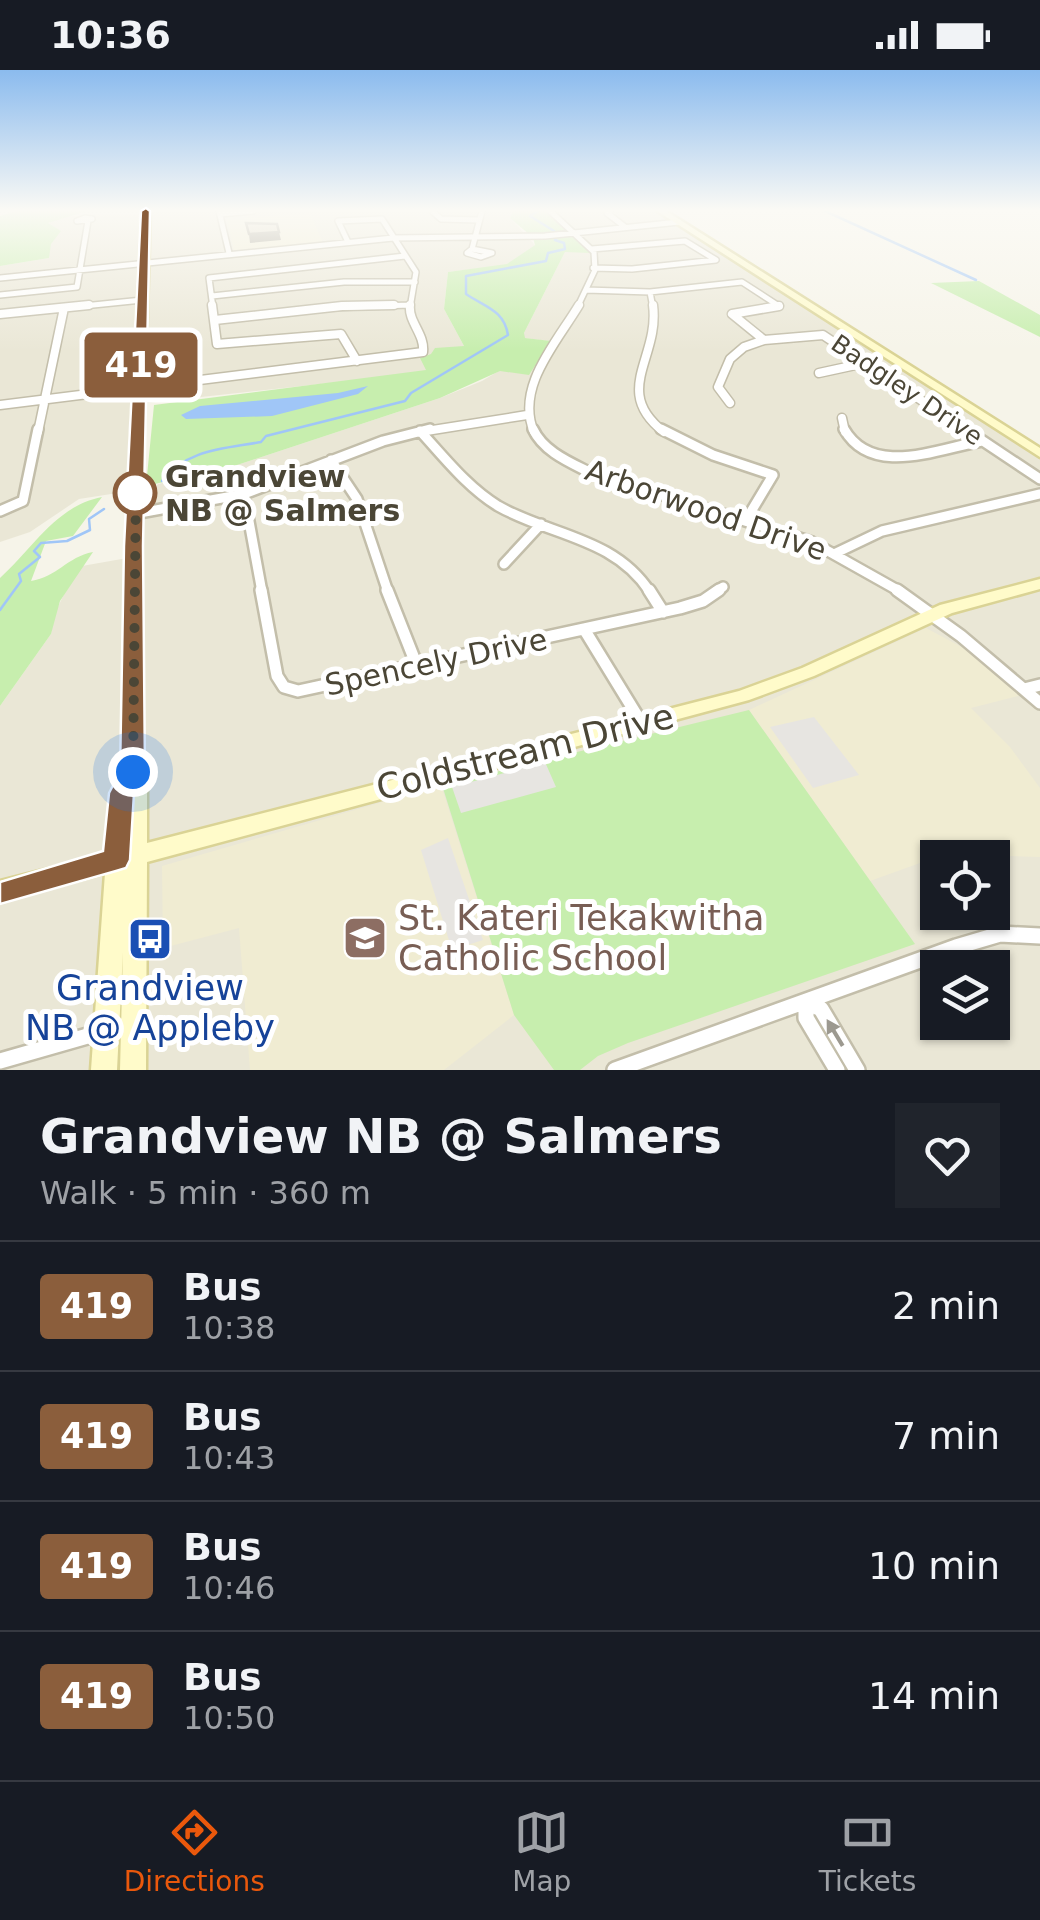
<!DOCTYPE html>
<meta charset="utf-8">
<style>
:root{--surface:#171b24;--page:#20242c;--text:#f1f3f6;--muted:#9ea1a6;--line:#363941;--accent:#ea580c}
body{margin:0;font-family:"DejaVu Sans",sans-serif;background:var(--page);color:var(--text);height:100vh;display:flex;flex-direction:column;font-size:38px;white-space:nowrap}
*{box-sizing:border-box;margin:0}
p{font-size:32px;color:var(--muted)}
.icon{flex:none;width:55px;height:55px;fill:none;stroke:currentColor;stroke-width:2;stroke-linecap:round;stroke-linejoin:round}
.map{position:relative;height:1000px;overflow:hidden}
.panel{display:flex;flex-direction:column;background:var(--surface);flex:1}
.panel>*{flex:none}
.badge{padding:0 20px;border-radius:8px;font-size:35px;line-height:65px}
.buttons{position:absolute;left:920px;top:770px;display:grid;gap:20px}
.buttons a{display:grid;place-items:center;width:90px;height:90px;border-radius:0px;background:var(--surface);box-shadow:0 2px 8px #0004;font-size:50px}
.you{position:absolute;width:50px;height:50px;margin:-25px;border:8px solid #fff;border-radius:50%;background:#1a73e8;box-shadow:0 0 0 15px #1a73e833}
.map>.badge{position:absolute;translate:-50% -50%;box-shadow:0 0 0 5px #fff}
.round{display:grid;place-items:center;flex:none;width:105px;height:105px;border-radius:0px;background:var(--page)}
.overview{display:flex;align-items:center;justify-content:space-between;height:170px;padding:0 40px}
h1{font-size:48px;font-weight:800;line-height:75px}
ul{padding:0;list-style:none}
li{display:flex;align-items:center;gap:30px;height:130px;padding:0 40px;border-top:2px solid var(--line)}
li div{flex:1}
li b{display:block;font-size:38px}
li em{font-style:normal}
li .badge{min-width:110px;font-weight:700;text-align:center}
.status{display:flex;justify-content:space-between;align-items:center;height:70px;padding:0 50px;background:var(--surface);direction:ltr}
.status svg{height:28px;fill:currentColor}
.tab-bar{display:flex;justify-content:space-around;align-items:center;height:140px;border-top:2px solid var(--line);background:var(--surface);font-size:28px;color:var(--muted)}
.tab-bar a{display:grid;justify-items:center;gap:5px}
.tab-bar .current{color:var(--accent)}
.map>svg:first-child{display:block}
</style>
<div class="status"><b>10:36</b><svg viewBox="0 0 49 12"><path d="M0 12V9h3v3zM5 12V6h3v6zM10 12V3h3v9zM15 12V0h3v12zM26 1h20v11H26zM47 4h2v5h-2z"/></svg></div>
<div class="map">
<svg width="1040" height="1000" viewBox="0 0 1040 1000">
<rect width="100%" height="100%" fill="#f6f4e9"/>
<path fill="#eae7d6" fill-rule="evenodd" d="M150,141H513L510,148L535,175L507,195L448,202L444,239L464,276L422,303L137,334L124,422L79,429L30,462L0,472V196L49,188L47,154L63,146L138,145L139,291Z
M546,141H653L785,219L1040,381V1000H0V636L51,564L54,545L67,518L82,496L133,487L134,444L158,414L234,396L440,328L482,311L549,271L524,268V263L565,182H589ZM938,788H992V842H938ZM938,898H992V952H938Z"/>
<path fill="#f0ecd2" d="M310,143L323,173L234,181L227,150Z
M926,558L969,581L1022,625L971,638L1010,677L1040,718V787L945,784L870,811L749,640Z
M441,715L514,945L444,1000H250L239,858L163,878L162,796Z"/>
<path fill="#c7eeae" d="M16,141H87L48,153L61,161L51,174L49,188L0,196V146Z
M513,141H546L568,162L530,165L510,148Z
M572,165L590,183L565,182L524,263L525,268L551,271L529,305L500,301L440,328L234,396L146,416L154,335L426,300L420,288L431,284L435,278L464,276L444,239L448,202L507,194L535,175L533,168Z
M979,211L1040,245V267L931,213Z
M102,427L73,466L46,471L31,511C57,507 67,487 93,482L60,531L51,564L0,636V508C33,478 56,436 102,427Z
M749,640L915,874L628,973L598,986L580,1000H554L514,945L442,715Z"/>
<path fill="#e7e5e1" d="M814,647L859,705L813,718L770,657Z
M545,692L556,717L461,743L452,717Z
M448,768L483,870L452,880L421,780Z"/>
<path fill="#a0c6f7" d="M368,316L358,324L272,346L186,349L181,345L200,336L338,323Z"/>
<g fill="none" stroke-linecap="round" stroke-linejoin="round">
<path stroke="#a0c6f7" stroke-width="2.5" d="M538,141L530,146L554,161
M825,141L976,210
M162,411C187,379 223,379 261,372L266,366L405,331L411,323L508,265C504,240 485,237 466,224V206L546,191L548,183L565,179L564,173L555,170
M0,540L21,511L19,504L40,487L34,481L41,473L67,471L90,460L89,449L104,439"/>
<defs>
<path id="street-far4" d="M219,141L229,183
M432,141L441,149L479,150
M550,141L594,182L595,200L577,238
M610,141L607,143L625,157
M220,144L253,141
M85,148L92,149L77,151Z
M348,172L338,151L382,149L416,202L410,238
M472,179L492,183L481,187L467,183Z
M472,179L482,141
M592,179L685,171L716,190L632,199L593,198
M0,208L393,168L545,166L679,152
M586,220L650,222L742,212L779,236
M650,222L653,238
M0,225L77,217L88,151
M212,226L344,212H415
M64,238L142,230
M213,238L209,208L405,186
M326,238L409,235
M769,238L779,236"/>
<path id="street-far3" d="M212,235L217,274L341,264L357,291
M653,235C660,288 611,321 664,362
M0,244L89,235
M215,250L342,236L394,235
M764,270L732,244L779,236
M819,303L865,293
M730,333L718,317L730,289L744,277L764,270L823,265L969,362
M0,335L423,282C425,264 408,252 410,235
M842,348L845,362
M38,362L64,238
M420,362L527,345
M534,362C515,317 557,272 579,235"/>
<path id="street-far2" d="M533,359C543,381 569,392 589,402L812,472L901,522
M661,359L713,385L773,405L746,450
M844,359C872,408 937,379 982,371
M965,359L1040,409
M420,361C444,387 467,417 498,436C551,466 614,467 650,522
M331,390L357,429L388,522
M244,424L262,522
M0,441L23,431L38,359
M134,444L244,424L383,371L430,359
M836,483L882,461L1040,424
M504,494L541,454
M715,522L723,517"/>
<path id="street-far1" d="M261,520L277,606L284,617L298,621L680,538L703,531L719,520
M387,520L417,596
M649,520L663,542
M897,520L961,566L1040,633
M584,559L641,652
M1024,619L1040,615"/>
<path id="street" d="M806,932L821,939L857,1000
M806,932V948L837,1000
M0,991L133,953
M615,1000L956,877L1000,864L1040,866"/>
<path id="secondary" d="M142,141H150L140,476L141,674L147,719V773L739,621L802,598L940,535L1040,509V519L952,543L814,606L749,630L147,792L146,1000H120L123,882L117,1000H91L105,803L0,831V811L107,784L111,723L125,698L123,674L126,476Z
M657,141H666L1040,378V387Z"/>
</defs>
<use href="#street-far4" stroke="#c3beaa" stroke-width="8"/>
<use href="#street-far3" stroke="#c3beaa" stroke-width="11"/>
<use href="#street-far2" stroke="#c3beaa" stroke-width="14"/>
<use href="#street-far1" stroke="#c3beaa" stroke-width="16"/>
<use href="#street" stroke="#c3beaa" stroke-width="20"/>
<use href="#secondary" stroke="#dad395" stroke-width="5"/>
<use href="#street-far4" stroke="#fff" stroke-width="5"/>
<use href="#street-far3" stroke="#fff" stroke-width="8"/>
<use href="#street-far2" stroke="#fff" stroke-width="9"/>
<use href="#street-far1" stroke="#fff" stroke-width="11"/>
<use href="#street" stroke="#fff" stroke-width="15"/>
<use href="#secondary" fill="#fffbca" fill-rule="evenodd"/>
</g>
<path fill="#989384" d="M279,162L281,170L250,173L249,164Z"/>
<path fill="#d9d2bd" stroke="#989384" stroke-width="2.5" d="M246,153L277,154L279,162L249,164Z"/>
<defs><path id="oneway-solid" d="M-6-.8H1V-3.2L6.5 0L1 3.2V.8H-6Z" transform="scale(2.5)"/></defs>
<use fill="#9c9990" href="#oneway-solid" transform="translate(835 963) rotate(-121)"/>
<linearGradient id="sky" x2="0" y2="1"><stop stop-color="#8bbbee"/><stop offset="0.5" stop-color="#fbfaf5"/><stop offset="1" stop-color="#fbfaf5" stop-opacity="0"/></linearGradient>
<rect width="1040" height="281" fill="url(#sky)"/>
<path fill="#8b5e3c" stroke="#fff" stroke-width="2.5" d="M146,138L150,141L143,476L145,702L134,723L130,790L126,798L116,801L0,834V812L103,781L109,723L120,702L124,476L141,141Z"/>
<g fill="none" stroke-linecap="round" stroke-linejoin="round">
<path stroke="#4b4636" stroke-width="10" stroke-dasharray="0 18" d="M133,702L136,417L135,423"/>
</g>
<defs>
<symbol id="school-square" viewBox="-11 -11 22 22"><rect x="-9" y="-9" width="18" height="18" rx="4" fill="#8d6e63" stroke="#fff"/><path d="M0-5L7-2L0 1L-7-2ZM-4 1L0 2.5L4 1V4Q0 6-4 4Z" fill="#fff"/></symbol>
<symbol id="bus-square" viewBox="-11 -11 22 22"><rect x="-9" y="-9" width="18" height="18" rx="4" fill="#1a4fb4" stroke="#fff"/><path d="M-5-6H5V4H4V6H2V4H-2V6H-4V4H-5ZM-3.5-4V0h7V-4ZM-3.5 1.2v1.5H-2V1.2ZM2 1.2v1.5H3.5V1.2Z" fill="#fff"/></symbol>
</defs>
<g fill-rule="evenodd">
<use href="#school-square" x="340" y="843" width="50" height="50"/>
<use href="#bus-square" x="125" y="844" width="50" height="50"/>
</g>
<circle fill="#fff" stroke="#8b5e3c" stroke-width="5" cx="135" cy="423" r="20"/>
<g text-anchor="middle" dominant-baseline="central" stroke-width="10" stroke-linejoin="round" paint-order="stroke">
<g font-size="25" fill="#4b4636" stroke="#fff">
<text transform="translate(907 320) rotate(34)">Badgley Drive</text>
</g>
<g font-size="30" font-weight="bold" fill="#4b4636" stroke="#fff" text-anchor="start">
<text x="165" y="406">Grandview<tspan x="165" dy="34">NB @ Salmers</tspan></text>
</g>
<g font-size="30" fill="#4b4636" stroke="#fff">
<text transform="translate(706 440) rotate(19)">Arborwood Drive</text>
<text transform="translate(436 592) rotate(-12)">Spencely Drive</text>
</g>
<g font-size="35" fill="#4b4636" stroke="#fff">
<text transform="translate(525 682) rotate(-14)">Coldstream Drive</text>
</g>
<g font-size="35" fill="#785e54" stroke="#fff" text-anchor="start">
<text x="398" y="848">St. Kateri Tekakwitha<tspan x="398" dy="40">Catholic School</tspan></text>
</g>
<g font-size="35" fill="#164399" stroke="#fff">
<text x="150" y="918">Grandview<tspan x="150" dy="40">NB @ Appleby</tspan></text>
</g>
</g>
</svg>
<div class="buttons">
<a><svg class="icon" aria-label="locate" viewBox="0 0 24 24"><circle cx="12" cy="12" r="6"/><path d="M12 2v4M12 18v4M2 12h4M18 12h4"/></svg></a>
<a><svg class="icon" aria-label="layers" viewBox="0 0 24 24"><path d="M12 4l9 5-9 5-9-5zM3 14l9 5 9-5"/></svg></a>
</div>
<div class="you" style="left:133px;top:702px"></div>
<b class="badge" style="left:141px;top:295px;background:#8b5e3c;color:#fff">419</b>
</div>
<section class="panel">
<div class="overview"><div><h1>Grandview NB @ Salmers</h1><p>Walk · 5 min · 360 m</p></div><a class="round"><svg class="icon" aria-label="heart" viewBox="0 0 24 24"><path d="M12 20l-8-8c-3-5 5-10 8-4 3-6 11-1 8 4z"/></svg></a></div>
<ul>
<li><span class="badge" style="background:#8b5e3c;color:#fff">419</span><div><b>Bus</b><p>10:38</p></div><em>2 min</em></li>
<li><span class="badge" style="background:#8b5e3c;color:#fff">419</span><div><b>Bus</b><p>10:43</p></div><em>7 min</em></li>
<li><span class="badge" style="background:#8b5e3c;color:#fff">419</span><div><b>Bus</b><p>10:46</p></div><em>10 min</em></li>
<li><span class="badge" style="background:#8b5e3c;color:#fff">419</span><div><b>Bus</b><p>10:50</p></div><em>14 min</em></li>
</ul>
</section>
<nav class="tab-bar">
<a class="current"><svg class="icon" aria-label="directions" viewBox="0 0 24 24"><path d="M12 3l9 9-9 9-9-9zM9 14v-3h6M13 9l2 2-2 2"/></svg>Directions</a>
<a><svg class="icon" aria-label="map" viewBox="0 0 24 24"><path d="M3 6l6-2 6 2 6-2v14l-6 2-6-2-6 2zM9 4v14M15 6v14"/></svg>Map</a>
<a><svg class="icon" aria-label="tickets" viewBox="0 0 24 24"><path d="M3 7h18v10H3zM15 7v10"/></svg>Tickets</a>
</nav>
